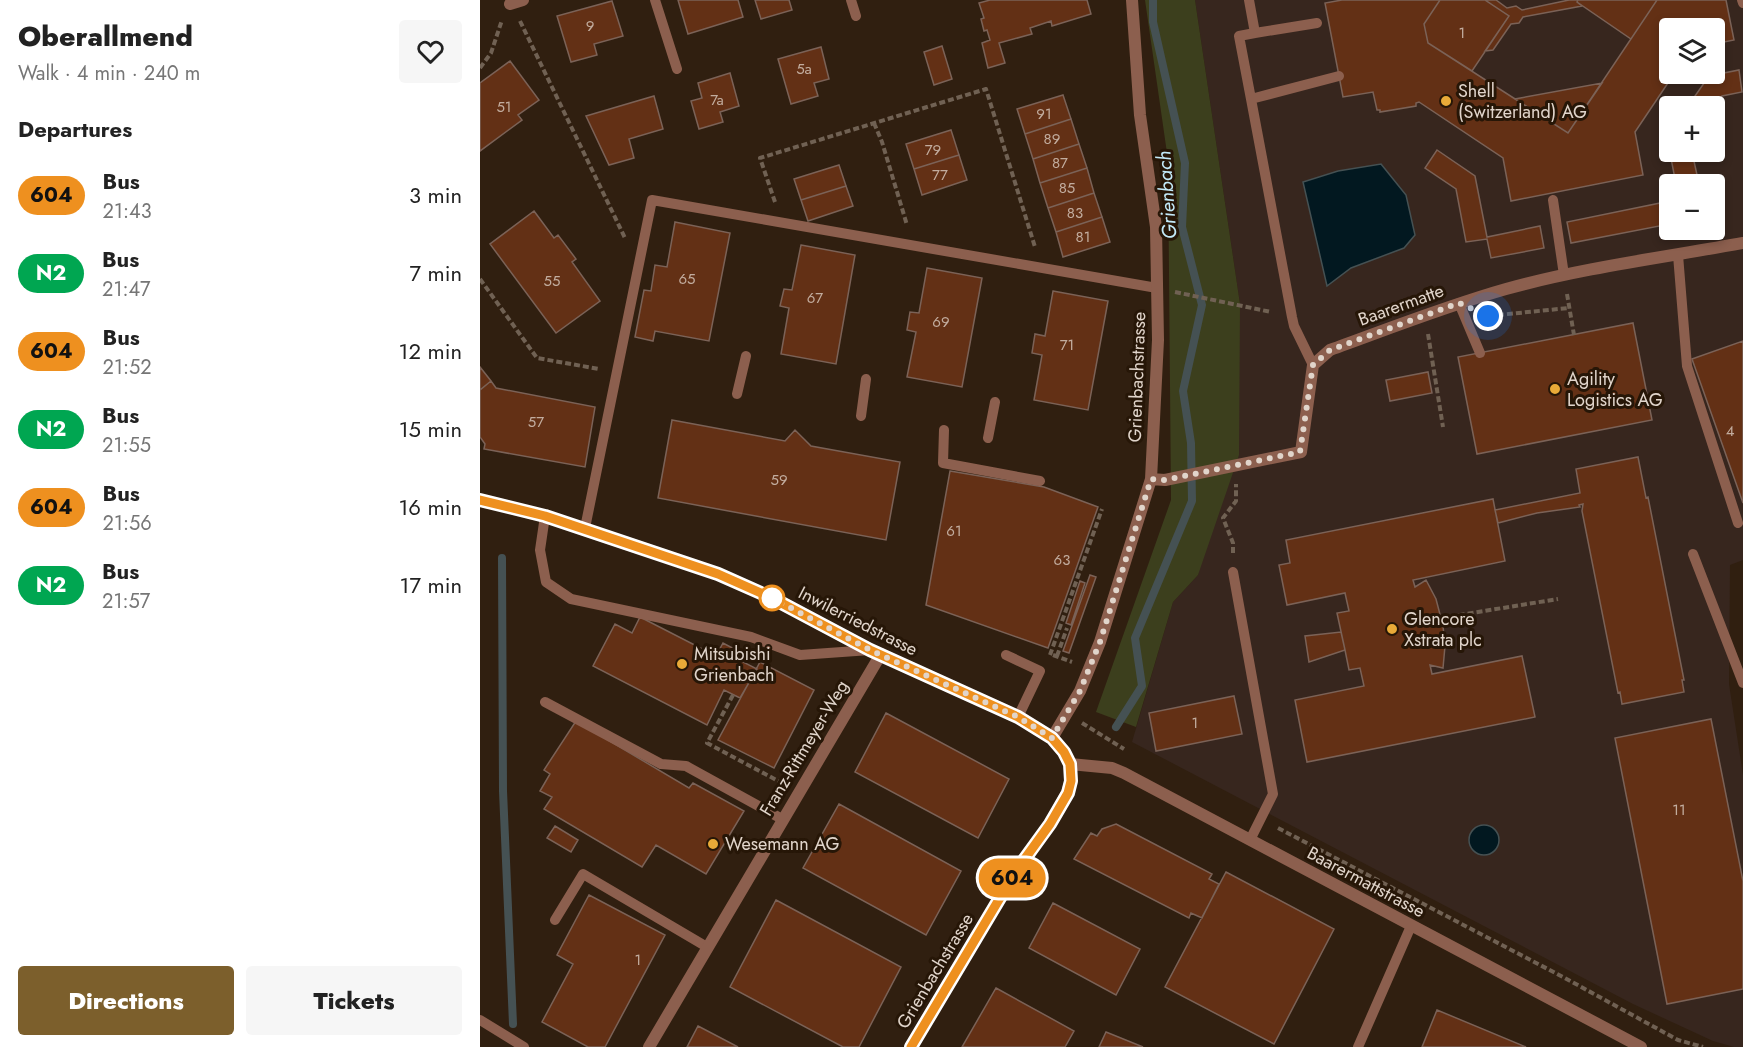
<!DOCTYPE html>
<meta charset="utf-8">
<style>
:root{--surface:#fff;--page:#f6f6f6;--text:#222;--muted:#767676;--accent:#7c5f2c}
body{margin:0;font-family:Jost,sans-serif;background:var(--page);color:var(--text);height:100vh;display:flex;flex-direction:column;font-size:22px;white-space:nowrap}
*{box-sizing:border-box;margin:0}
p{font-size:20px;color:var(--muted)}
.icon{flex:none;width:33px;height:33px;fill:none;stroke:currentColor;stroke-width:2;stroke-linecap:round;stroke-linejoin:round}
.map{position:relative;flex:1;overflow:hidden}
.panel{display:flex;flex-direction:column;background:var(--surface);width:480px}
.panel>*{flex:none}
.badge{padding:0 12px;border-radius:20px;font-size:21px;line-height:39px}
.controls{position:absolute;left:1179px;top:18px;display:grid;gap:12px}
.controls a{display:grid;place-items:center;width:66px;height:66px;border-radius:6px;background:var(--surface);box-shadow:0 3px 9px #0003;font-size:30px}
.you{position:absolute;width:30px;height:30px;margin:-15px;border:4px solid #fff;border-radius:50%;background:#1a73e8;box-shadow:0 0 0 9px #1a73e833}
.map>.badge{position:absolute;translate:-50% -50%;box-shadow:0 0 0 3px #fff}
h2{padding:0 18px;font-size:22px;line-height:54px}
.round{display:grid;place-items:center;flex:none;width:63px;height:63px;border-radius:6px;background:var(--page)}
.headline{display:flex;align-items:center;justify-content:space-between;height:102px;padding:0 18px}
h1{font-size:28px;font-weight:800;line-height:45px}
.cta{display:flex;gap:12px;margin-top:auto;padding:12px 18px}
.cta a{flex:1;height:69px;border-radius:6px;background:var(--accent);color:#fff;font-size:24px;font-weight:800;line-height:69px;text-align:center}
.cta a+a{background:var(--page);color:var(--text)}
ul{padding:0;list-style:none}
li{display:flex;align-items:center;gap:18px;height:78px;padding:0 18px}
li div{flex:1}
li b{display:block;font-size:22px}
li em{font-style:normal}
li .badge{min-width:66px;font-weight:700;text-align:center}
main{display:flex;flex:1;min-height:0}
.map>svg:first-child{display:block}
</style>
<main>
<section class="panel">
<div class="headline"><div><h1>Oberallmend</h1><p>Walk · 4 min · 240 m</p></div><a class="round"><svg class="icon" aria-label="heart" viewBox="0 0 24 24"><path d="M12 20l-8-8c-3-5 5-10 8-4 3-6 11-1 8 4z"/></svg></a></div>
<h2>Departures</h2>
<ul>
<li><span class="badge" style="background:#ee901f;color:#111">604</span><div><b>Bus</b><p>21:43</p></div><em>3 min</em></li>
<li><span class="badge" style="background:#00a651;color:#fff">N2</span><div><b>Bus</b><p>21:47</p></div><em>7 min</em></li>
<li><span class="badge" style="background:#ee901f;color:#111">604</span><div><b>Bus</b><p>21:52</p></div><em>12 min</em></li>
<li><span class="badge" style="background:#00a651;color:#fff">N2</span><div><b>Bus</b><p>21:55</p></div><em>15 min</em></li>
<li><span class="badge" style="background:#ee901f;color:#111">604</span><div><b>Bus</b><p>21:56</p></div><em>16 min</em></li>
<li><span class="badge" style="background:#00a651;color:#fff">N2</span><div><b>Bus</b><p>21:57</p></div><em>17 min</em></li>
</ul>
<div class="cta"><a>Directions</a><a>Tickets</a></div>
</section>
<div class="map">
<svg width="1263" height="1047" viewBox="0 0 1263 1047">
<rect width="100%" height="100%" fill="#301f10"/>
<path fill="#37261e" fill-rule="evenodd" d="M715,0H1263V560L1250,565L1249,684L1263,775V1047H1254L1233,1041L1153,1004L652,742L693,602L718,575L760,304ZM1190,28H1234V74H1190ZM1190,106H1234V152H1190ZM1190,184H1234V230H1190Z"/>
<path fill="#3c3f1d" d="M665,0H715L760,304L759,455L718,575L693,602L656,727L616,712L691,500L688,160Z"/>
<path fill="#021820" stroke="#455153" stroke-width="1.5" d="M901,164L926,195L935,235L924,248L871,268L847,286L823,182L858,171Z
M989 840a15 15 0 1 1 30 0a15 15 0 1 1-30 0Z"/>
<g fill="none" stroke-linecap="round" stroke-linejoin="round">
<path stroke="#455153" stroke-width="8" d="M22,558L23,791L33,1024
M636,727L662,686L655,638L712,501L711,443L703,391L722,305L702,227L705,163L673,22V0"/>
</g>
<path fill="#633015" stroke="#7b6257" stroke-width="1.5" d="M198,0H258L263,17L208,34Z
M275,0H309L312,10L281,19Z
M510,0H607L611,14L572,26L571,21L550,28L552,34L519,43L525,63L508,68L502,43L510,40L507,30L504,31L501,19L504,18L499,3Z
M862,0H960L944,24L948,43L1088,133L1177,0H1246L1254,40L1234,44V28H1190V74H1194L1155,132L1163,175L1031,201L1023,158L939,102L936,103V106L900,112V110H897L893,92L863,97L845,3Z
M960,0H1005L1029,16L992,71L948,43L944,24Z
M1005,0H1016L1027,8L1036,6L1042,10L1089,0H1098L1097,2L1102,6L1043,17L1039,23L1031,24L1013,50L1005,51L1029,16Z
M1098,0H1177L1151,39L1097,2Z
M132,1L143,36L114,44L117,55L91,62L77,16Z
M462,46L472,79L454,85L444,52Z
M341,47L349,79L334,83L338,96L311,104L298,59Z
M30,61L59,100L38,115L42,120L0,151V83Z
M1259,70L1262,92L1242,96L1234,107L1208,106L1229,76Z
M250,73L259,106L240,112L243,122L219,129L211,101L222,98L218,83Z
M1122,83L1088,133L1035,99Z
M583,95L591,119L545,134L537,109Z
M174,96L183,129L149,139L154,158L129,165L106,116Z
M591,119L599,144L553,159L545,134Z
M471,130L479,155L434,169L426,144Z
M1190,134V152H1212L1219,184H1196L1187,138Z
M599,144L607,168L560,183L553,159Z
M957,150L995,176L1007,237L1060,226L1064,248L1011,258L1007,239L986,242L976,189L945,168Z
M479,155L487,180L442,195L434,169Z
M359,165L366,186L321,200L314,179Z
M607,168L614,193L568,208L560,183Z
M366,186L373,206L328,221L321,200Z
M614,193L622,217L576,232L568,208Z
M1190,201V224L1091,243L1087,222Z
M54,211L74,238L78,235L96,259L92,262L120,301L76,333L10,244Z
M622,217L630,242L583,257L576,232Z
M195,222L250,233L229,341L175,331L173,341L155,337L164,290L171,291L175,265L187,267Z
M321,245L375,255L356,364L301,354L309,308L300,306L304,289L312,290Z
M447,268L502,278L482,387L427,377L436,332L427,330L430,312L439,313Z
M573,291L628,301L608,410L554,400L562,355L552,353L555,334L565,336Z
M1153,323L1172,420L997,454L978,357Z
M1263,341V503L1212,359Z
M0,367L11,381L0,390Z
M948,372L952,393L910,401L906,380Z
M11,381L16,388L115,407L105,467L4,449L5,444L0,437V390Z
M192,420L305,441L315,430L331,446L420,462L406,540L178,498Z
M1158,457L1166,498L1168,497L1204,680H1202L1204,692L1142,704L1140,692L1138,693L1102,511L1103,504L1099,505L1100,507L1057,513L1018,523L1015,510L1100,493L1096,469Z
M470,471L564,487L618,507L568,648L446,605Z
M1013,499L1025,561L933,580L935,587L946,580L956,599L963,626L965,646L963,668L950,665L952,674L1042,656L1055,717L827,762L815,700L884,686L880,668L869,670L865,650L857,613L869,611L865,593L807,605L799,565L810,563L806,540Z
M610,575L616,577L589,653L583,651Z
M600,581L605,583L591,625L586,623Z
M160,617L236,656L243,643L262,653L259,660L277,669L260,698L244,690L227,725L113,666L135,624L152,633Z
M861,632L865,650L829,662L825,636Z
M280,662L334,690L294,768L238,740Z
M754,696L762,734L676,751L669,713Z
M406,713L529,779L498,838L375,772Z
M1231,719L1263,881V989L1187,1004L1135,738Z
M96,721L209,788L213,783L264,811L226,874L176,845L162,867L64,809L72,797L60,791L70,774L64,770Z
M359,804L481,871L446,935L323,868Z
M636,824L732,874L729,879L739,884L722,918L711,913L709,918L594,859L611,833L617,836L622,829Z
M75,826L98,840L91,852L67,838Z
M746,872L854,929L794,1044L685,987Z
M109,895L185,935L125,1047H108L62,1022L93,964L77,955Z
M296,900L421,967L379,1047H363L250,987Z
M573,903L660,949L636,995L549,948Z
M516,988L594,1031L585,1047H482Z
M957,1010L1046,1047H942Z
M218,1026L258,1047H207Z
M626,1032L663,1047H619Z"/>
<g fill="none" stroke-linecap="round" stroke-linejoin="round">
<path stroke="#706153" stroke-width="4" stroke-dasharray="6 3" stroke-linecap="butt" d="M40,21L145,238
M0,68L11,53L22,20
M394,123L402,142L427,225
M295,202L280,158L506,89L555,247
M0,279L57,358L119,369
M695,292L791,312
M1087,294L1094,335
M1018,315L1089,308
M948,334L963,427
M753,553V543L743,518L756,501V484
M961,618L1078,599
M570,655L622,509
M573,655L592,662
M577,656L587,628
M253,695L227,743L302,783
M602,723L644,749
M798,828L1083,977L1198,1040L1223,1047"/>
<path stroke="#8c5f4e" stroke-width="10" d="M175,0L197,69
M371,0L376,16
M769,0L775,33L759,36L771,99
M1262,0L1263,3
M775,33L837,23
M1073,200L1084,275
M1198,255L1207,366L1258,523
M979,303L1000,353
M833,365L814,326L812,317L771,99L859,76
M257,394L266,356
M381,416L386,379
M464,430L463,463L560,481
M508,438L515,402
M65,516L60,550L66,582L91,599L271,637L320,655L390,650
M105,528L172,200L677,288
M1213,554L1263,683
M753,572L793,794L770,840
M526,655L560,671L538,717
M65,702L181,764L206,766L302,819
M75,920L103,874L227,947
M0,1020L44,1047
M878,1047L931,926"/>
<path stroke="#8c5f4e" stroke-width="12" d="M30,4L43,0
M671,479L685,480L821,452L833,365L850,350C908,329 966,306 1026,289C1101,268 1186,257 1263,243
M572,738L600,691L620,642L671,479L678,340L676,227L660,115L652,0
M590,764L632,768L644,773L1161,1047
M169,1047L401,654"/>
<path stroke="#c78065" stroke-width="12" d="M0,500L65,516L238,574L292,598L390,650L538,717L572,738L584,751L590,764L591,781L587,793L570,824L536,871L431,1047"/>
</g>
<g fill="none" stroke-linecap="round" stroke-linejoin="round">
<defs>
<path id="line" d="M0,500L65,516L238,574L292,598L390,650L538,717L572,738L584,752L590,764L591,781L588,793L570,824L536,871L431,1047"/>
</defs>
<use href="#line" stroke="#fff" stroke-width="14"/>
<use href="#line" stroke="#ee901f" stroke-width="9"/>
<path stroke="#e1d5cb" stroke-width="6" stroke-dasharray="0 10.8" d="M292,598L390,650L538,717L572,738L600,691L620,642L671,479L685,480L820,452L833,365L850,350L979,303L1008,316"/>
</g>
<g fill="#e9aa38" stroke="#261607" stroke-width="2">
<circle cx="966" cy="101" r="6"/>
<circle cx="1075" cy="389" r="6"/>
<circle cx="912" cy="629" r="6"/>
<circle cx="202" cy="664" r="6"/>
<circle cx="233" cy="844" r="6"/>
</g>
<circle fill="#fff" stroke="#ee901f" stroke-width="3" cx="292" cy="598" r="12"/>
<g text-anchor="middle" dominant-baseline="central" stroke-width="6" stroke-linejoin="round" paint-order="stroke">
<g font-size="15" fill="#c2ac9e">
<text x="110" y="26">9</text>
<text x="982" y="33">1</text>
<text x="324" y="69">5a</text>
<text x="237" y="100">7a</text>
<text x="24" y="107">51</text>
<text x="564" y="114">91</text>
<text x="572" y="139">89</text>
<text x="453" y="150">79</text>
<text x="580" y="163">87</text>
<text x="460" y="175">77</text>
<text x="587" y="188">85</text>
<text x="595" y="213">83</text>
<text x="603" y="237">81</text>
<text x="207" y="279">65</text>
<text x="72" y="281">55</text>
<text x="335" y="298">67</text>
<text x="461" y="322">69</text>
<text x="587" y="345">71</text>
<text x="56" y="422">57</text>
<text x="1250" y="431">4</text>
<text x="299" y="480">59</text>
<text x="474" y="531">61</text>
<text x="582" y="560">63</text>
<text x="715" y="723">1</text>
<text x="1199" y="810">11</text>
<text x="158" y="960">1</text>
</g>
<g font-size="18" fill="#e1d5cb" stroke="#261607" text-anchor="start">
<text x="978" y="91">Shell<tspan x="978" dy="21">(Switzerland) AG</tspan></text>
<text x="1087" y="379">Agility<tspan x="1087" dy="21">Logistics AG</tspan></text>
<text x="924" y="619">Glencore<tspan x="924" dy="21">Xstrata plc</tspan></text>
<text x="214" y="654">Mitsubishi<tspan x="214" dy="21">Grienbach</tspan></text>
<text x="245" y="844">Wesemann AG</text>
</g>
<g font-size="18" fill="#e1d5cb" stroke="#261607">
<text transform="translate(921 305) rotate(-20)">Baarermatte</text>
<text transform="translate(657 377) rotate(-88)">Grienbachstrasse</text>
<text transform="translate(378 621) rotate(27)">Inwilerriedstrasse</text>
<text transform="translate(324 748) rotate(-59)">Franz-Rittmeyer-Weg</text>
<text transform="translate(886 882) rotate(28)">Baarermattstrasse</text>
<text transform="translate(455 971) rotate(-59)">Grienbachstrasse</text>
</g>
<g font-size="20" font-style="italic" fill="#c3eaf9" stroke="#261607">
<text transform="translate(687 195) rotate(-94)">Grienbach</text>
</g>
</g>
</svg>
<div class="controls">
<a><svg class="icon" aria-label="layers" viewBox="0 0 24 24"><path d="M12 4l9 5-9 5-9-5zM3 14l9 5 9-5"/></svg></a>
<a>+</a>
<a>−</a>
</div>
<div class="you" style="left:1008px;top:316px"></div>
<b class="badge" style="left:532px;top:878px;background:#ee901f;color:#111">604</b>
</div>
</main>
